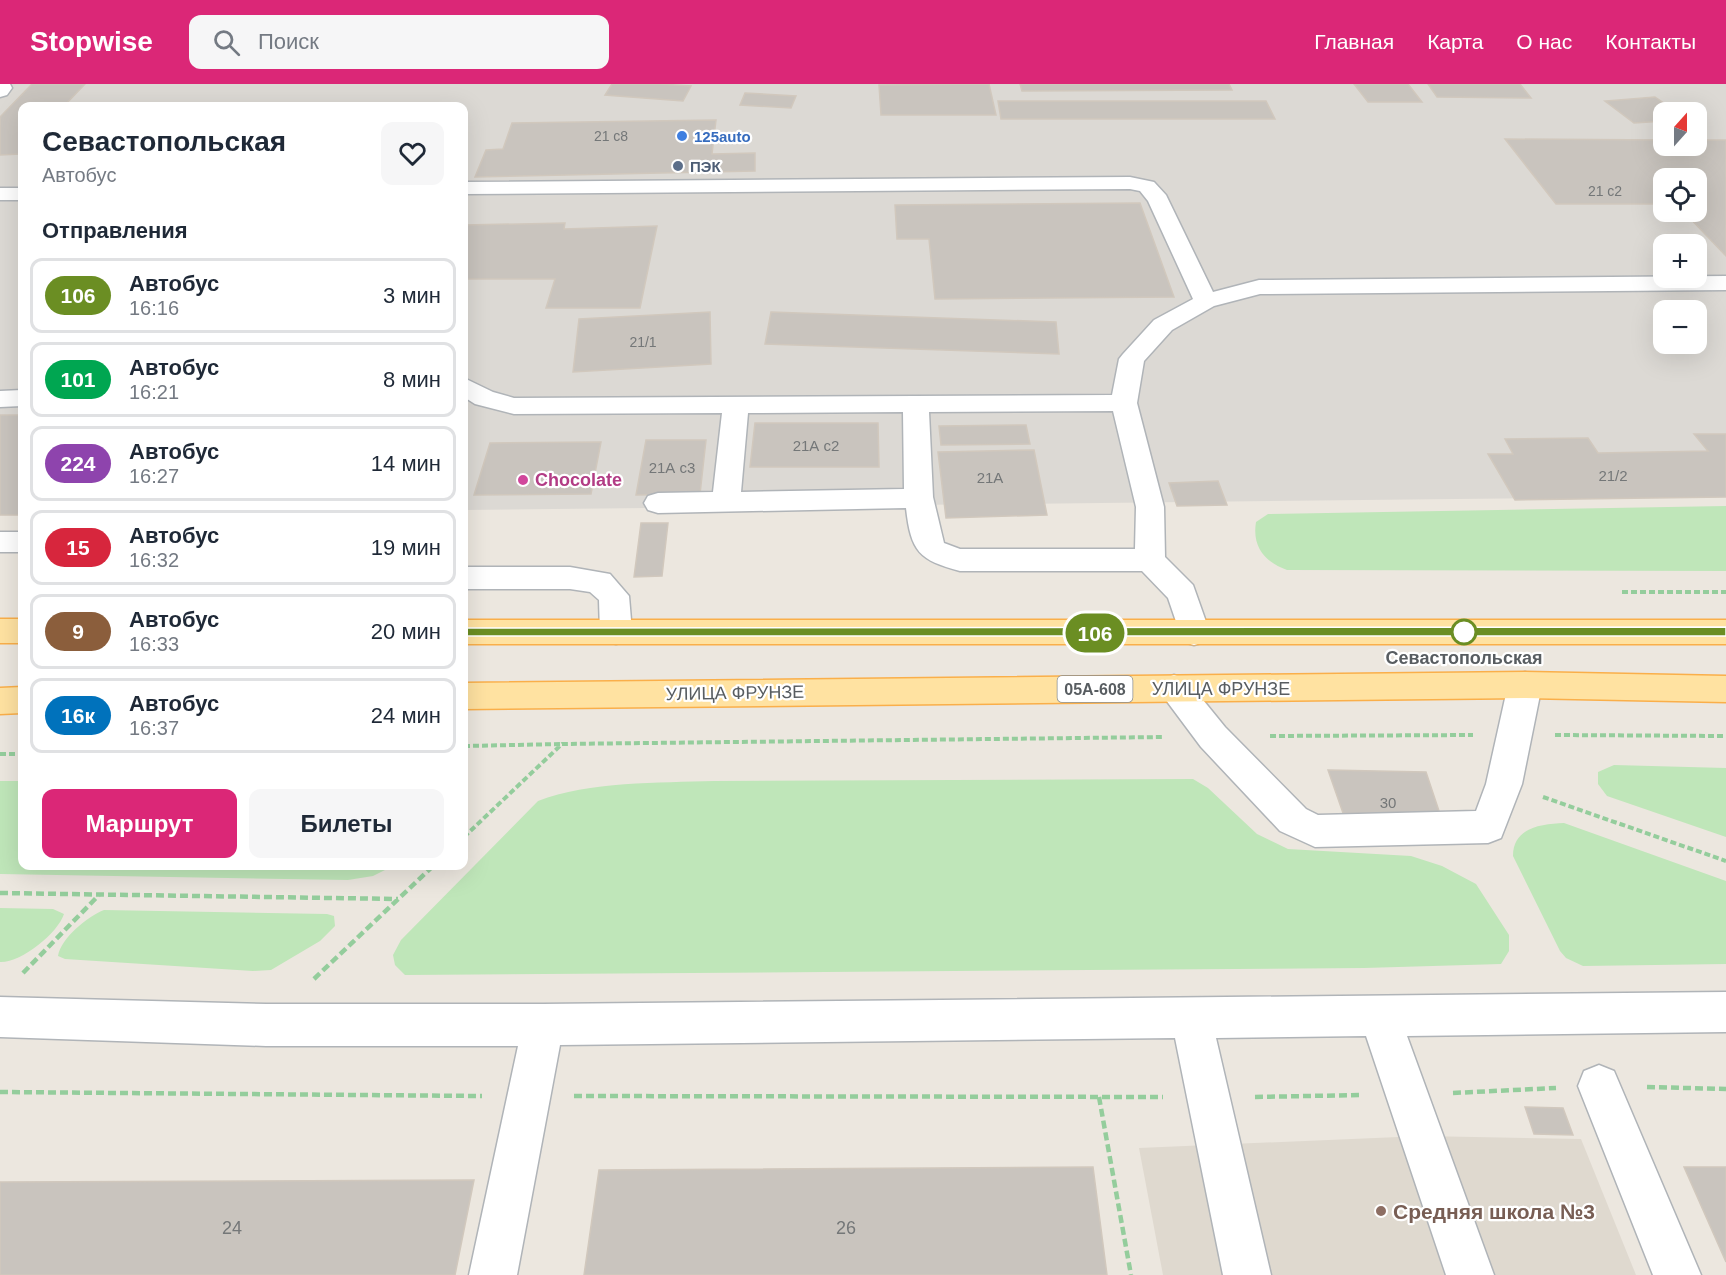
<!DOCTYPE html>
<html lang="ru">
<meta charset="utf-8">
<style>
:root{--surface:#fff;--page:#f6f6f7;--text:#1f2937;--muted:#747a83;--line:#e0e1e3;--accent:#db2777}
body{margin:0;font-family:Helvetica,sans-serif;background:var(--page);color:var(--text);height:100vh;display:flex;flex-direction:column;font-size:22px;white-space:nowrap}
*{box-sizing:border-box;margin:0}
p{font-size:20px;color:var(--muted)}
.icon{flex:none;width:33px;height:33px;fill:none;stroke:currentColor;stroke-width:2;stroke-linecap:round;stroke-linejoin:round}
.map{position:relative;flex:1;overflow:hidden}
.sheet{position:absolute;left:18px;top:18px;width:450px;height:768px;display:flex;flex-direction:column;background:var(--surface);border-radius:12px;box-shadow:0 6px 24px #0002}
.sheet>*{flex:none}
.badge{padding:0 12px;border-radius:20px;font-size:21px;line-height:39px}
.needle{width:39px;rotate:21deg}
.buttons{position:absolute;left:1653px;top:18px;display:grid;gap:12px}
.buttons a{display:grid;place-items:center;width:54px;height:54px;border-radius:12px;background:var(--surface);box-shadow:0 6px 24px #0002;font-size:30px}
.map>.badge{position:absolute;translate:-50% -50%;box-shadow:0 0 0 3px #fff}
h2{padding:0 24px;font-size:22px;line-height:54px}
.round{display:grid;place-items:center;flex:none;width:63px;height:63px;border-radius:12px;background:var(--page)}
.headline{display:flex;align-items:center;justify-content:space-between;height:102px;padding:0 24px}
h1{font-size:28px;font-weight:800;line-height:45px}
.primary-button{display:flex;gap:12px;margin-top:auto;padding:12px 24px}
.primary-button a{flex:1;height:69px;border-radius:12px;background:var(--accent);color:#fff;font-size:24px;font-weight:800;line-height:69px;text-align:center}
.primary-button a+a{background:var(--page);color:var(--text)}
ul{padding:0;list-style:none}
li{display:flex;align-items:center;gap:18px;height:75px;margin:0 12px 9px;padding:0 12px;border:3px solid var(--line);border-radius:12px}
li div{flex:1}
li b{display:block;font-size:22px}
li em{font-style:normal}
li .badge{min-width:66px;font-weight:700;text-align:center}
header{display:flex;align-items:center;gap:36px;box-sizing:border-box;height:84px;padding:0 30px;background:var(--accent);color:#fff}
header strong{font-size:28px}
nav{display:flex;gap:33px;margin-inline-start:auto;font-size:21px}
.search{width:420px;height:54px;background:var(--page);display:flex;align-items:center;gap:15px;box-sizing:border-box;padding:0 21px;border-radius:12px;color:var(--muted);font-size:22px}
.map>svg:first-child{display:block}
</style>
<header>
<strong>Stopwise</strong>
<div class="search"><svg class="icon" aria-label="search" viewBox="0 0 24 24"><circle cx="10" cy="10" r="6"/><path d="M15 15l6 6"/></svg>Поиск</div>
<nav><a>Главная</a><a>Карта</a><a>О нас</a><a>Контакты</a></nav>
</header>
<div class="map">
<svg width="1726" height="1191" viewBox="0 0 1726 1191">
<rect width="100%" height="100%" fill="#ece7df"/>
<path fill="#dcd9d4" fill-rule="evenodd" d="M0,0H1726V412L464,426V22H22V430H0ZM1664,28H1696V62H1664ZM1664,94H1696V128H1664ZM1664,160H1696V194H1664ZM1664,226H1696V260H1664Z"/>
<path fill="#dfd9cf" d="M1422,1052L1581,1055L1636,1191H1163L1139,1064Z"/>
<path fill="#bfe6b9" d="M1726,422V487L1287,486C1264,478 1252,462 1256,438L1268,430Z
M1614,681L1726,684V753L1607,712L1598,700V688Z
M1193,695L1208,704L1257,750L1288,765L1411,772L1442,782L1476,800L1509,851V867L1501,880L1364,884L405,891L395,881L393,871L401,856L538,717C589,697 659,699 714,697Z
M0,697H22V782H393L373,792L348,796L0,790Z
M1564,739L1726,797V880L1583,882L1566,874L1560,867L1513,772C1513,743 1542,740 1564,739Z
M0,824L53,825L64,830C58,849 21,879 0,878Z
M104,826L327,830L334,832L335,842L320,857L271,886L253,887L65,875L58,872C61,854 88,832 104,826Z"/>
<path fill="#c9c4be" stroke="#d1c8bd" stroke-width="1.5" d="M32,0H85L64,22H22V67L20,70L0,71V33Z
M612,0H660L691,2L683,17L605,11Z
M989,0L996,31H881L879,1Z
M1020,0H1229L1232,6L1022,7Z
M1354,0H1408L1422,18H1368Z
M1428,0H1520L1531,14L1437,13Z
M745,9L796,12L791,24L740,21Z
M1655,13L1677,28H1664V37L1634,39L1605,17Z
M998,17H1266L1275,35H1001Z
M716,36L712,70L755,69V87L475,93L486,66L503,65L512,39Z
M1505,55L1664,56V62H1696V56H1726V172L1684,128H1696V94H1664V120H1556Z
M1140,119L1174,213L935,215L929,155H897L895,121Z
M565,139L564,145L657,142L640,224H546L555,195H464V141Z
M710,228L711,280L573,288L579,235Z
M771,228L1056,238L1059,270L765,260Z
M0,331H22V431H0Z
M755,339H878L879,383H750Z
M1026,341L1030,360L941,361L939,342Z
M1694,350H1726V413L1515,416L1488,370H1513L1505,355L1588,354L1598,369L1708,367Z
M646,356H706L700,410L636,411Z
M601,358L591,410L474,411L490,359Z
M1034,366L1047,431L946,434L938,368Z
M1218,397L1227,421L1177,422L1169,399Z
M641,439H668L662,492L634,493Z
M1328,686L1426,688L1440,730L1343,729Z
M1525,1023L1563,1024L1573,1051L1534,1050Z
M1093,1083L1107,1191H584L599,1086Z
M1684,1083H1726V1178Z
M474,1096L455,1191H0V1098Z"/>
<g fill="none" stroke-linecap="round" stroke-linejoin="round">
<defs>
<path id="minor" d="M0,0H10L12,4L7,11L0,13Z
M1130,93L1154,98L1166,111L1213,208L1259,196L1726,192V206L1260,210L1214,222L1172,246L1144,277L1137,319L1164,423L1165,473L1193,501L1210,549L1205,558L1194,561L1183,558L1168,514L1142,487H960C919,476 911,468 906,424L658,429L648,426L644,419L648,412L658,409L713,408L722,329L514,330L475,320L464,313V294L493,308L514,314L1112,311L1119,275L1123,270L1154,236L1193,215L1148,117L1140,107L1130,105L464,110V98ZM1113,327L1136,423L1135,465H960L944,459L933,413L929,328ZM903,328L904,405L741,408L748,329Z
M0,104H22V116H0Z
M22,306V322L0,323V307Z
M0,448H22V468H0Z
M464,483H570L610,490L629,512L632,548L627,557L616,560L605,557L600,548L599,516L590,508L570,505H464Z
M1525,588L1537,592L1542,601L1522,700L1501,754L1488,759L1315,763L1280,747L1201,663L1157,604L1162,595L1174,591L1186,595L1225,643L1306,725L1318,731L1476,727L1486,700L1508,601L1513,592Z
M1726,908V948L1407,952L1494,1191H1446L1366,952L1216,954L1271,1191H1223L1175,954L560,961L517,1191H469L518,962H266L0,953V913L266,920H543Z
M1599,981L1614,987L1701,1191H1653L1578,1002L1584,987Z"/>
<path id="major" d="M0,535H22V559H0Z
M464,536H1726V560H464Z
M1525,588L1726,592V618L1525,614L464,625V599Z
M22,603V629L0,630V604Z"/>
</defs>
<use href="#minor" stroke="#b0b4b8" stroke-width="3"/>
<use href="#major" stroke="#faaf4a" stroke-width="3"/>
<path stroke="#94cd9c" stroke-width="4" stroke-dasharray="6 3" stroke-linecap="butt" d="M1622,508H1726
M1555,651L1726,652
M1270,652L1473,651
M464,662L562,660
M0,670H22
M1543,713L1726,777
M464,753L562,660L1164,653"/>
<path stroke="#94cd9c" stroke-width="4.5" stroke-dasharray="8 4" stroke-linecap="butt" d="M0,809L398,815
M23,889L99,811
M314,895L433,782
M1647,1003L1726,1005
M0,1008L482,1012
M1453,1009L1556,1004
M574,1012L1163,1013
M1099,1013L1131,1191
M1255,1013L1361,1011"/>
<use href="#minor" fill="#fff" fill-rule="evenodd"/>
<use href="#major" fill="#ffe2a1" fill-rule="evenodd"/>
</g>
<path fill="#6b8e23" stroke="#fff" stroke-width="1.5" d="M1726,543V552H464L458,548L464,544Z"/>
<circle fill="#3f7fe0" stroke="#fff" stroke-width="2" cx="682" cy="52" r="6"/>
<circle fill="#5c6f8a" stroke="#fff" stroke-width="2" cx="678" cy="82" r="6"/>
<circle fill="#d1479c" stroke="#fff" stroke-width="2" cx="523" cy="396" r="6"/>
<circle fill="#fff" stroke="#6b8e23" stroke-width="3" cx="1464" cy="548" r="12"/>
<circle fill="#8d6e63" stroke="#fff" stroke-width="2" cx="1381" cy="1127" r="6"/>
<g text-anchor="middle" dominant-baseline="central" stroke-width="4.5" stroke-linejoin="round" paint-order="stroke">
<g font-size="14" fill="#747778">
<text x="611" y="52">21 с8</text>
<text x="1605" y="107">21 с2</text>
<text x="643" y="258">21/1</text>
</g>
<g font-size="15" font-weight="bold" fill="#366cbe" stroke="#fff" text-anchor="start">
<text x="694" y="52">125auto</text>
</g>
<g font-size="15" font-weight="bold" fill="#4e5e75" stroke="#fff" text-anchor="start">
<text x="690" y="82">ПЭК</text>
</g>
<g font-size="15" fill="#747778">
<text x="816" y="361">21А с2</text>
<text x="672" y="383">21А с3</text>
<text x="1613" y="391">21/2</text>
<text x="990" y="393">21А</text>
<text x="1388" y="718">30</text>
</g>
<rect fill="#fff" stroke="#8a8e90" stroke-width="1.5" x="1057.5" y="592" width="75" height="26" rx="4.5"/>
<g font-size="16" font-weight="bold" fill="#585d61">
<text x="1095" y="605">05А-608</text>
</g>
<g font-size="18" font-weight="bold" fill="#b23c85" stroke="#fff" text-anchor="start">
<text x="535" y="396">Chocolate</text>
</g>
<g font-size="18" font-weight="bold" fill="#585d61" stroke="#fff">
<text x="1464" y="574">Севастопольская</text>
</g>
<g font-size="18" fill="#585d61" stroke="#fff">
<text x="1221" y="605">УЛИЦА ФРУНЗЕ</text>
<text transform="translate(735 609) rotate(-1)">УЛИЦА ФРУНЗЕ</text>
</g>
<g font-size="18" fill="#747778">
<text x="232" y="1144">24</text>
<text x="846" y="1144">26</text>
</g>
<g font-size="21" font-weight="bold" fill="#785e54" stroke="#fff" text-anchor="start">
<text x="1393" y="1127">Средняя школа №3</text>
</g>
</g>
</svg>
<div class="buttons">
<a><svg class="needle" viewBox="-14 -14 28 28"><path d="M0-13l5 13h-10z" fill="#e53935"/><path d="M0 13l5-13h-10z" fill="#747a83"/></svg></a>
<a><svg class="icon" aria-label="locate" viewBox="0 0 24 24"><circle cx="12" cy="12" r="6"/><path d="M12 2v4M12 18v4M2 12h4M18 12h4"/></svg></a>
<a>+</a>
<a>−</a>
</div>
<b class="badge" style="left:1095px;top:549px;background:#6b8e23;color:#fff">106</b>
<section class="sheet">
<div class="headline"><div><h1>Севастопольская</h1><p>Автобус</p></div><a class="round"><svg class="icon" aria-label="heart" viewBox="0 0 24 24"><path d="M12 20l-8-8c-3-5 5-10 8-4 3-6 11-1 8 4z"/></svg></a></div>
<h2>Отправления</h2>
<ul>
<li><span class="badge" style="background:#6b8e23;color:#fff">106</span><div><b>Автобус</b><p>16:16</p></div><em>3 мин</em></li>
<li><span class="badge" style="background:#00a651;color:#fff">101</span><div><b>Автобус</b><p>16:21</p></div><em>8 мин</em></li>
<li><span class="badge" style="background:#8e44ad;color:#fff">224</span><div><b>Автобус</b><p>16:27</p></div><em>14 мин</em></li>
<li><span class="badge" style="background:#d7263d;color:#fff">15</span><div><b>Автобус</b><p>16:32</p></div><em>19 мин</em></li>
<li><span class="badge" style="background:#8b5e3c;color:#fff">9</span><div><b>Автобус</b><p>16:33</p></div><em>20 мин</em></li>
<li><span class="badge" style="background:#0072bc;color:#fff">16к</span><div><b>Автобус</b><p>16:37</p></div><em>24 мин</em></li>
</ul>
<div class="primary-button"><a>Маршрут</a><a>Билеты</a></div>
</section>
</div>
